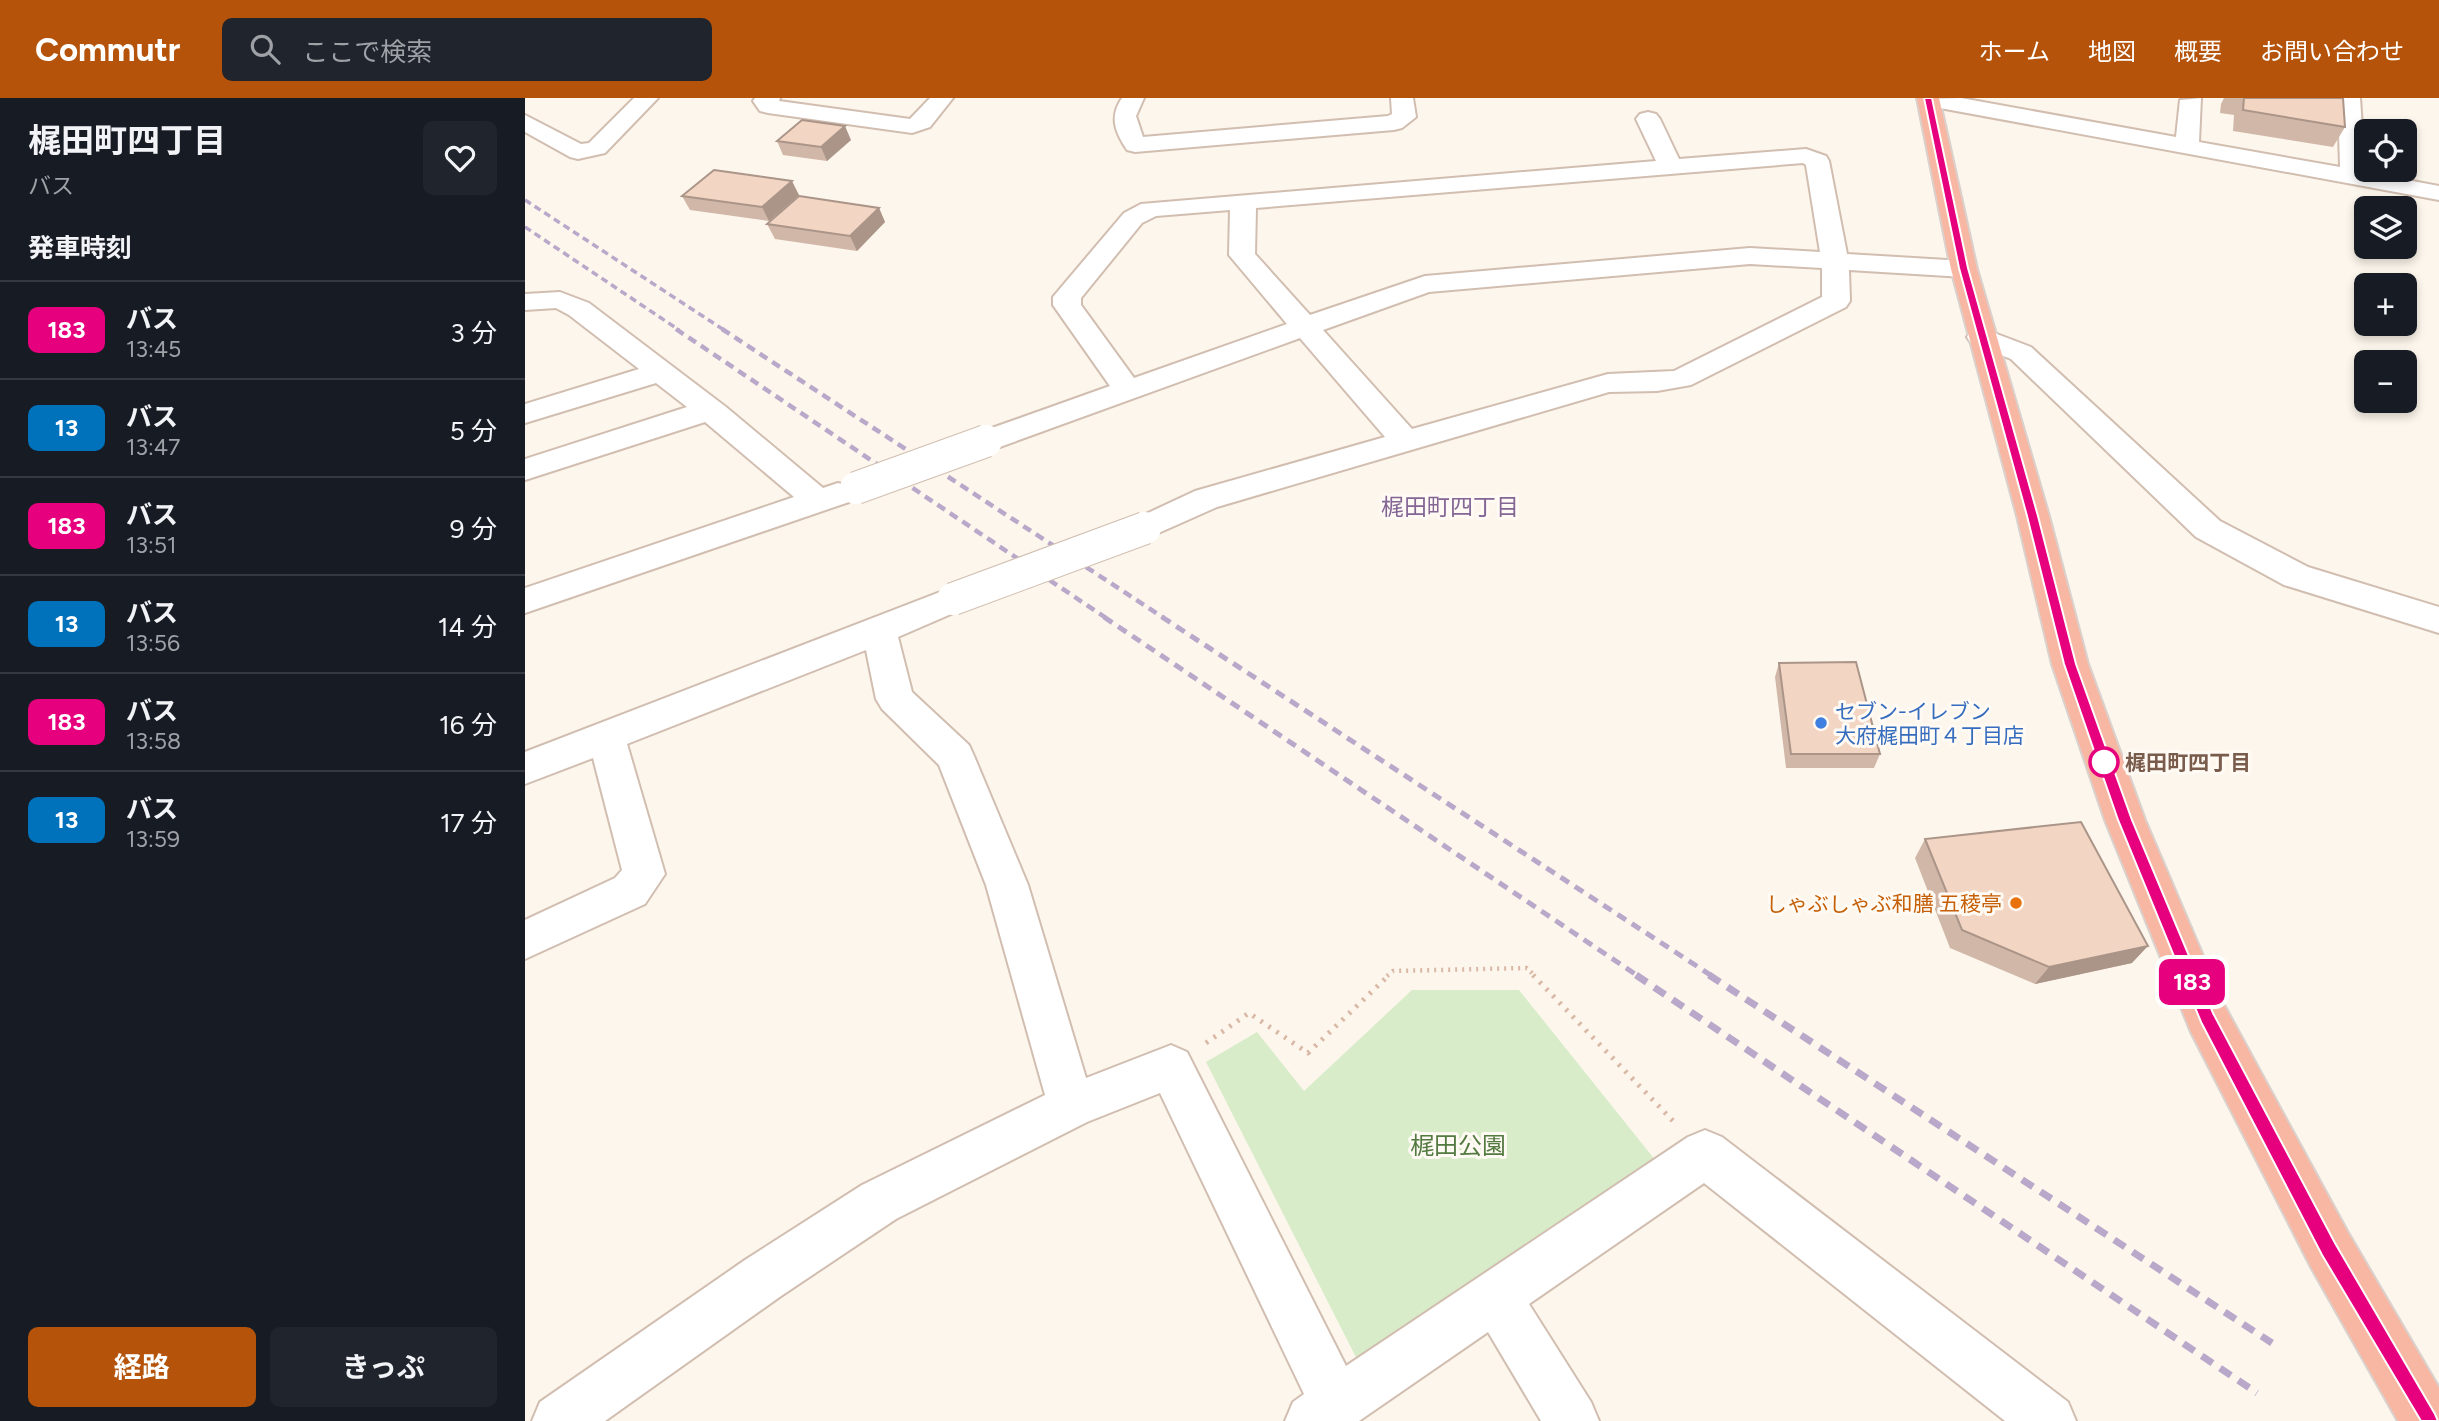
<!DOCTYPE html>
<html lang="ja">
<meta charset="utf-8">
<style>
:root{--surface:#171b24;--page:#20242c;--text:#f1f3f6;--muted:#9ea1a6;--line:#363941;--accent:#b45309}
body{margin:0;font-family:Figtree,"Noto Sans JP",sans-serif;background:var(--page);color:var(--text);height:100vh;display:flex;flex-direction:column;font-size:26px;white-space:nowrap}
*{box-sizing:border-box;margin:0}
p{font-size:23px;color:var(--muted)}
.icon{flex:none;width:38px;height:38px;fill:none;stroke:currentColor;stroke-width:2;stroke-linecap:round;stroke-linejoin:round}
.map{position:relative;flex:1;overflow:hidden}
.sheet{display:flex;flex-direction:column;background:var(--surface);width:525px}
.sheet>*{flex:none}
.badge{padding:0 14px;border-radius:10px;font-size:24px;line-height:46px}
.tools{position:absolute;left:1829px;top:21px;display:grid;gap:14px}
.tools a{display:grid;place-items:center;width:63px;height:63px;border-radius:10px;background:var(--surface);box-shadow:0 4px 10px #0003;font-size:35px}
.map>.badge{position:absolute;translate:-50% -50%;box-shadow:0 0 0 4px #fff}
h2{padding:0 28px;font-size:26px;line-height:63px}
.round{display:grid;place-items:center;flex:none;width:74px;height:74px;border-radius:10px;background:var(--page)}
.head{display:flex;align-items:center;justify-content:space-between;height:119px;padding:0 28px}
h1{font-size:33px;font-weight:700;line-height:52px}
.button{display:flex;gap:14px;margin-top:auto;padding:14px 28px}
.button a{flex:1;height:80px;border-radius:10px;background:var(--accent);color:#fff;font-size:28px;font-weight:700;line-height:80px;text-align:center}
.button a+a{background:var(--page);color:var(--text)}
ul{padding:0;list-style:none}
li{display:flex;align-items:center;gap:21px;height:98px;padding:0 28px;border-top:2px solid var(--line)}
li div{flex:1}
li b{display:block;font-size:26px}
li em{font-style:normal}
li .badge{min-width:77px;font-weight:700;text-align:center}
header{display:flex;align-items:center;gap:42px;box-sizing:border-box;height:98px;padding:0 35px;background:var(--accent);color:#fff}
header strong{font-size:33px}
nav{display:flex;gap:38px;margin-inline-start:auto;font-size:24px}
.search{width:490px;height:63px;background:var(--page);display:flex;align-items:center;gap:18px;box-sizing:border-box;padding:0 24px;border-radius:10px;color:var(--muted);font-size:26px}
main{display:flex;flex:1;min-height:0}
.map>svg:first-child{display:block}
</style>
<header>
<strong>Commutr</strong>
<div class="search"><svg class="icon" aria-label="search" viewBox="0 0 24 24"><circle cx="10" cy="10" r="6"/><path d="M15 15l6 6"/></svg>ここで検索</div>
<nav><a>ホーム</a><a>地図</a><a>概要</a><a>お問い合わせ</a></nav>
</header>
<main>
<section class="sheet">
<div class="head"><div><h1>梶田町四丁目</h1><p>バス</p></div><a class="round"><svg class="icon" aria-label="heart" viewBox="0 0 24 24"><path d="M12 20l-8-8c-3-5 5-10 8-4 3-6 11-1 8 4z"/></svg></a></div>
<h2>発車時刻</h2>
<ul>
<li><span class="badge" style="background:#e6007e;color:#fff">183</span><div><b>バス</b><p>13:45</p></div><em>3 分</em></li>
<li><span class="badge" style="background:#0072bc;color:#fff">13</span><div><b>バス</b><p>13:47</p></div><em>5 分</em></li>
<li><span class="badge" style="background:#e6007e;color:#fff">183</span><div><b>バス</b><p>13:51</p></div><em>9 分</em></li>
<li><span class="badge" style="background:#0072bc;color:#fff">13</span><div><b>バス</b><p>13:56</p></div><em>14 分</em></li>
<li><span class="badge" style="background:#e6007e;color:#fff">183</span><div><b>バス</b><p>13:58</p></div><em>16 分</em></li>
<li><span class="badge" style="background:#0072bc;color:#fff">13</span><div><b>バス</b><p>13:59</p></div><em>17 分</em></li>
</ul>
<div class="button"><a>経路</a><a>きっぷ</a></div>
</section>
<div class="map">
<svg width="1914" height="1323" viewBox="0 0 1914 1323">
<rect width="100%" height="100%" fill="#fdf6ec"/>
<path fill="#d8ecc9" d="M887,892H994L1147,1083L840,1277L681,964L732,934L779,993Z"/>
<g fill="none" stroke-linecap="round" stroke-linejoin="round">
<defs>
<path id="minor" d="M109,0H133L80,55L53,61L45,59L0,34V17L56,46L64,45Z
M230,0H255L254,3L385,21L405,0H428L405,29L387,35L243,15L235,13L228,3Z
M597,0H619L611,18L618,39L863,18L867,16L866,0H888L891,19L877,30L869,32L610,54L602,52C590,34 584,19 597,0Z
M1436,0L1651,39L1655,2L1676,0L1674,44L1815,69L1813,0H1835L1840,74L1914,88V102L1404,8L1396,6L1393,1Z
M1123,14L1131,16L1135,21L1154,61L1281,51L1301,58L1304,63L1322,156L1439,163L1448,165L1452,171L1448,177L1439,179L1324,172L1325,203L1321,209L1166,287L1132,293L1084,294L692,409L620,441L608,438L604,430L608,422L670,393L860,339L775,240L472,350L461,353L450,350L446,343L450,336L585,288L528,207V199L599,115L616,106L1131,63L1111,21L1115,16ZM1278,65L1281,67L1295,154L1225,150L900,178L785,217L730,156L731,110ZM705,112L704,157L762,226L609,280L556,207V200L617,125L631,118ZM1225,166L1297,170V199L1149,273L1083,276L887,331L798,232L904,194Z
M35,194L64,205L201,309L298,390L313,385L324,388L329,396L324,404L0,515V490L269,399L180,324L0,382V361L162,309L131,285L0,325V306L114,271L44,217L31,210L0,212V196Z
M1456,230L1506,249L1695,423L1783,469L1914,509V535L1759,487L1671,439L1486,261L1446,245L1442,239L1446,233Z
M428,489L440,492L445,501L440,510L373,539L387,594L444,647L449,658L503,787L561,980L646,947L662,954L821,1268L1163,1039L1180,1032L1197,1039L1543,1304L1551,1323H1480L1179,1085L1004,1206L1066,1304L1074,1323H1016L963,1234L834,1323H760L768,1304L779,1296L635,995L562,1024L371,1121L256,1198L80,1323H7L15,1304L220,1162L337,1087L520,997L461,787L414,667L357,611L351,601L341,552L102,646L140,776L120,806L0,861V822L90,780L97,772L68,660L0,686V654Z"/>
<path id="highway" d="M1392,0H1414L1452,171L1524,418L1563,566L1620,722L1699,907L1822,1133L1914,1290V1323H1873L1786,1169L1666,934L1580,722L1527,566L1492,418L1426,171Z"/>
</defs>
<use href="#minor" stroke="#d1beb0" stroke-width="4"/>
<use href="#highway" stroke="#dad1cd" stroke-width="4"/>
<path stroke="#d9b8a5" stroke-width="4.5" stroke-dasharray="2 5" stroke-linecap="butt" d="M862,878L868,873L1002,870L1010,878"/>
<path stroke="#d9b8a5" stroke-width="5" stroke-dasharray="2.5 7" stroke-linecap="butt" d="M1008,877L1148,1023
M681,945L724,915L783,955L864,877"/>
<use href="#minor" fill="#fff" fill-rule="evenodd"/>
<use href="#highway" fill="#f7b7a3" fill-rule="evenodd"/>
<path stroke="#b9a8c9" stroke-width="3.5" stroke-dasharray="7 4.5" stroke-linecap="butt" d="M0,102L199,232
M0,129L154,232"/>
<path stroke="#b9a8c9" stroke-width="4.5" stroke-dasharray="9 6" stroke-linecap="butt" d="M151,231L581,520
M197,231L639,520"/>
<path stroke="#b9a8c9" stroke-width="5" stroke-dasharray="10 7" stroke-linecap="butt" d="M579,519L1113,878
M637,519L1187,878"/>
<path stroke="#b9a8c9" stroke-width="7" stroke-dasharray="13 9" stroke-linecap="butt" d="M1111,877L1732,1295
M1184,877L1747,1245"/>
<defs>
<path id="minor-bridge" d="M331,390L461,343
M428,501L620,430"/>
</defs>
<use href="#minor-bridge" stroke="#d1beb0" stroke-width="34" stroke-linecap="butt"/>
<use href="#minor-bridge" stroke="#fff" stroke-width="32"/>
</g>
<path fill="#d1b7a8" d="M1699,0H1818L1820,29L1808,49L1708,33L1709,17L1695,15L1696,6Z
M326,42L302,63L258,57L252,43Z
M274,97L244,123L165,112L157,98Z
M354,110L360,124L332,153L250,141L242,126Z
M1254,565L1355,656L1349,670H1261L1250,579Z
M1400,741L1607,865L1510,886L1425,850L1390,760Z"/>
<path fill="#aa9588" d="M320,28L326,42L302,63L296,49Z
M267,83L274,97L244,123L237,109Z
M354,110L360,124L332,153L325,138Z
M1623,848L1607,865L1510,886L1524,869Z"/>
<path fill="#f3d5c3" stroke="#aa9588" stroke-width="2" d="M1719,0H1818L1820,29L1718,12Z
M277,22L320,28L296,49L252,43Z
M189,72L267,83L237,109L157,98Z
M274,98L354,110L325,138L242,126Z
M1331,564L1355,656H1266L1254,565Z
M1556,724L1623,848L1524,869L1437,832L1400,741Z"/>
<path fill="#e6007e" stroke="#fff" stroke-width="2" d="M1399,0H1407L1443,170L1513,418L1551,566L1607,722L1688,915L1810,1145L1910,1316L1913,1323H1896L1797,1157L1676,924L1593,722L1539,566L1502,418L1434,170Z"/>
<circle fill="#3f7fe0" stroke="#fffaf3" stroke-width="2.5" cx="1296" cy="625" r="7"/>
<circle fill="#fff" stroke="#e6007e" stroke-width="3.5" cx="1579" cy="664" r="14"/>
<circle fill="#e8710a" stroke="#fffaf3" stroke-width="2.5" cx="1491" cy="805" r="7"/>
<g text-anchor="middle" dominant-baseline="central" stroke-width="6" stroke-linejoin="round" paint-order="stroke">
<g font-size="21" fill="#366cbe" stroke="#fffaf3" text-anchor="start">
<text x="1310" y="613">セブン-イレブン<tspan x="1310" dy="24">大府梶田町４丁目店</tspan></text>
</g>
<g font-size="21" font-weight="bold" fill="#7a5c4d" stroke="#fffaf3" text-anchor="start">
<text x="1600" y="664">梶田町四丁目</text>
</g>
<g font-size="21" fill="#c56008" stroke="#fffaf3" text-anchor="end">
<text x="1477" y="805">しゃぶしゃぶ和膳 五稜亭</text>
</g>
<g font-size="23" fill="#846695" stroke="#fffaf3">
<text x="925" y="409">梶田町四丁目</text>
</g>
<g font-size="24" fill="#537a41" stroke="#fffaf3">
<text x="933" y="1047">梶田公園</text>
</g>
</g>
</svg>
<div class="tools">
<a><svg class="icon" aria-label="locate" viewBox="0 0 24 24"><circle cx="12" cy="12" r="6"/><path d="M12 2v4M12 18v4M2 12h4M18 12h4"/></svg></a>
<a><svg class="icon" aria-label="layers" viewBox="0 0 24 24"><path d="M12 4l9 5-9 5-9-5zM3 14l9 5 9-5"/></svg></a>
<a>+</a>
<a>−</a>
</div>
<b class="badge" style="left:1667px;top:884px;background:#e6007e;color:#fff">183</b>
</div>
</main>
